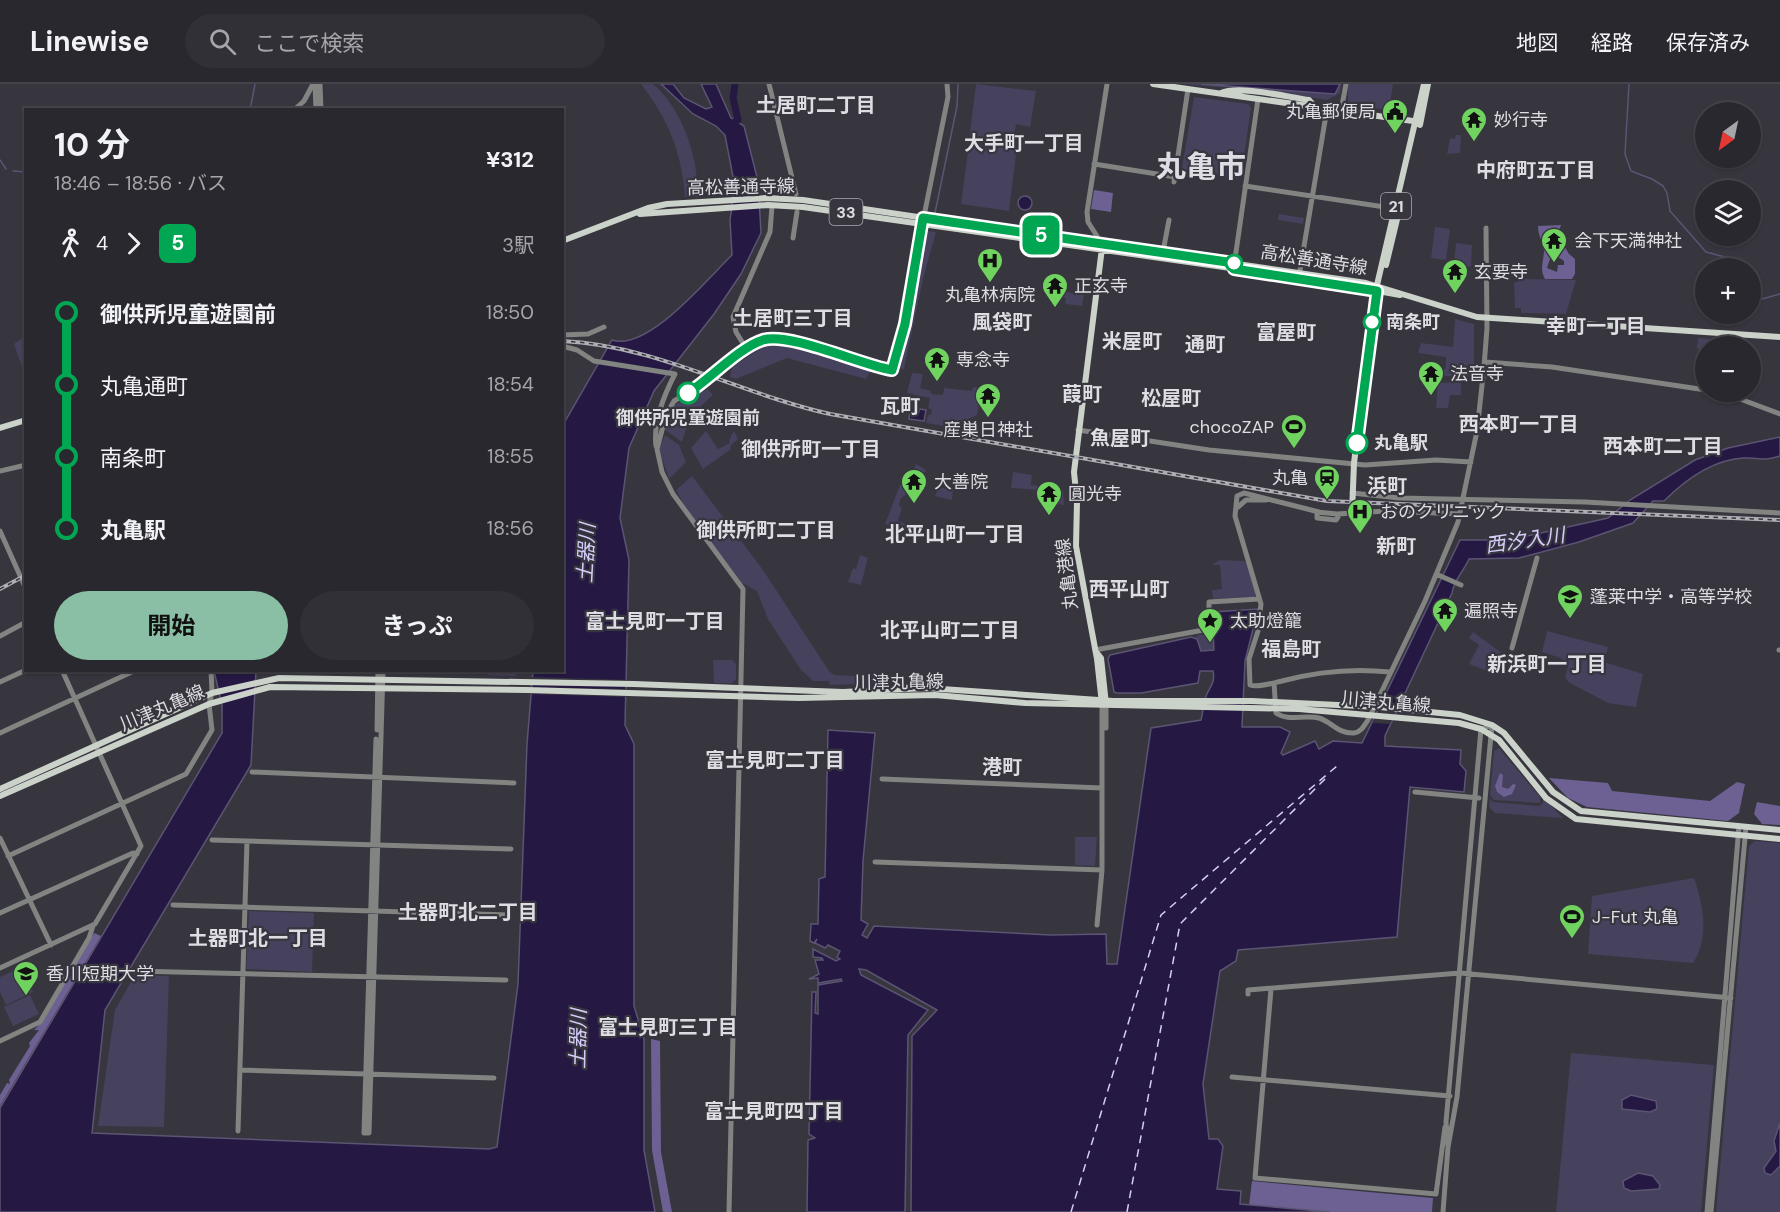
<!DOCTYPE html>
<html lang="ja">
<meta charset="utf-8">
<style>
:root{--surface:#29282e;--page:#313036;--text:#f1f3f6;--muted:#a5a6aa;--line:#45444a;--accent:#8abfa5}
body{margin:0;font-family:"DM Sans","Noto Sans JP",sans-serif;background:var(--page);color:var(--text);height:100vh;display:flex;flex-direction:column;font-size:22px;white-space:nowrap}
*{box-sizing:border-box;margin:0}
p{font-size:20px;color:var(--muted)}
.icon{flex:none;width:33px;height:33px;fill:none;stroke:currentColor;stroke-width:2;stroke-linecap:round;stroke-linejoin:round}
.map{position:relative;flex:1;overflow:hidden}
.panel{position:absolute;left:24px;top:24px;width:540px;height:564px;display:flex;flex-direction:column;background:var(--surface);border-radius:0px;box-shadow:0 2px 4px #0004,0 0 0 2px var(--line)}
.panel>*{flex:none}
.badge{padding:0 12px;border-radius:9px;font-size:21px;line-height:39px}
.needle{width:39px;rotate:213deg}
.buttons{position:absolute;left:1695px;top:18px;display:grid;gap:12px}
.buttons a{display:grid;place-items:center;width:66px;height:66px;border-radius:50%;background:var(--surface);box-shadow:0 2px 4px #0004,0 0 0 2px var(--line);font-size:30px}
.map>.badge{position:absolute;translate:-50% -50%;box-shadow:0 0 0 3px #fff}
.legs{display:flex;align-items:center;gap:9px;height:66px;padding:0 30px;font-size:20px}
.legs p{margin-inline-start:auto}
.head{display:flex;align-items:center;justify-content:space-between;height:102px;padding:0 30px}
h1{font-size:33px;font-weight:700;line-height:45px}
.button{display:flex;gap:12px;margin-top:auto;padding:12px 30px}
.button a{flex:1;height:69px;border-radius:36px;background:var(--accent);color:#111;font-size:24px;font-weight:700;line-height:69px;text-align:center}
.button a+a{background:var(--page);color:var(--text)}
ul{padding:0 30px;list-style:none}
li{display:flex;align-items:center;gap:21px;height:72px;font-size:22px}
li i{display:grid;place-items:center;width:9px;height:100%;margin:0 8px;background:currentColor}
li i::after{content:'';width:15px;height:15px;margin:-8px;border:4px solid;border-radius:50%;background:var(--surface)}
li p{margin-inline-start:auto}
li:first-child i{background:linear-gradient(#0000 50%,currentColor 0)}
li:last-child i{background:linear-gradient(currentColor 50%,#0000 0)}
header{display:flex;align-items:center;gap:36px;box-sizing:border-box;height:84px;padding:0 30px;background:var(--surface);border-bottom:2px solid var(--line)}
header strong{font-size:28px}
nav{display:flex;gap:33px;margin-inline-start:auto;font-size:21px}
.search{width:420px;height:54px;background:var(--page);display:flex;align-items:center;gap:15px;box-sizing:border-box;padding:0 21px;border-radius:33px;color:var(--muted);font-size:22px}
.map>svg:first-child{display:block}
</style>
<header>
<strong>Linewise</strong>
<div class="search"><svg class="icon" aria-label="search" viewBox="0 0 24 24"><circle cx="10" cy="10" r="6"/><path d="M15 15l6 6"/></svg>ここで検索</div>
<nav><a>地図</a><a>経路</a><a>保存済み</a></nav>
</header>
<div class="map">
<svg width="1780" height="1128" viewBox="0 0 1780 1128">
<rect width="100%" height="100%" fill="#37353e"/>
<path fill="#46415d" d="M641,0H653C682,24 700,76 697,113H685C682,69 668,35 641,0Z
M976,0L1036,7L1030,43L1016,40L1013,62L969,56Z
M1181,0H1341L1340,9L1327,16L1269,7Z
M1348,0H1393L1389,26L1348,20Z
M1194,13L1248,20L1251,24L1241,93L1237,95L1188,89L1182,83Z
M1456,51H1461L1460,69L1447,70L1450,54L1455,55Z
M969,59L1013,65L1016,70L1009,127L961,120Z
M1279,130L1304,134L1303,140L1278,136Z
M1435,143L1450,145L1446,176L1431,174Z
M923,146L936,148L923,195L904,285L897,284Z
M1456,159L1472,161L1471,183L1454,180Z
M1523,195L1576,196L1566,230L1521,229V224H1515L1514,199Z
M1048,205L1084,211L1082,222L1065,220L1066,214L1047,210Z
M1455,235L1474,240V292H1439L1446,283V273L1418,269L1421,259L1453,263Z
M25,252V282L22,283L14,260Z
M1698,254L1712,255L1711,262H1706L1705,266L1697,265Z
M773,260L820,270L871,286L866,295L787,274L736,295L730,293L732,283L766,261Z
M912,289L923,290L920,304L931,307V310L943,311L944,304L972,307L973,303L981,304L977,331L963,338L962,345L926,339L928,331H931L932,326L928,324L930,314L907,309Z
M1461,298V311H1450L1448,324H1436L1438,299Z
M708,305L713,311C697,325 687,337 682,358L664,345L672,322Z
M706,347L718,365L730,359L729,356L734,347L738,355L730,362L731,365L703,385L691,364Z
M665,351L679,361L686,378L669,395L659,365Z
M916,380L926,386L922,393L919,392L913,406L901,414L899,421L902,424L898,437L914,443L912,448L885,440L900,401L907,403Z
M1013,388L1032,391L1031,401L1038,402V406L1011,404Z
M692,392L763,486L829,587L834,591L883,593V599L830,601L829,597H813L801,586L768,535L757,507L742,499L735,490L689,430L676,406Z
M939,403L953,406L952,416L935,412Z
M1050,405L1063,407L1064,421L1051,419Z
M860,471L868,474L861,501L848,498L853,484L856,485Z
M1220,476L1244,477L1248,480L1256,510L1254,513L1213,515L1212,506L1222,505L1220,481H1211Z
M1547,547L1608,563L1604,578L1643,590L1636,623L1608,619L1570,599L1565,594L1568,582L1560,580L1563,568L1561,574L1542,568Z
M1473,548L1506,572L1497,591L1469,580L1479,561L1469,554Z
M1214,549L1215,566H1200L1195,554L1198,551Z
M732,576L736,580V595L732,599H714L713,576Z
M482,587H517L516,592L488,591Z
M1499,664L1540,713V719L1494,716L1490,711L1494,667Z
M1543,713L1563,734L1495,729L1489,723L1490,714L1493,718L1539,722L1543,719Z
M1075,753H1097L1095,782L1075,781Z
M1755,757L1780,759V1128H1716L1749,762Z
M1694,794C1703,820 1710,854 1693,879L1588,870L1592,812Z
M249,827L314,829L312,888L246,885Z
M22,883L33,908L6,921L0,908V893Z
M135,891L169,892L164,1043L98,1042L115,926Z
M30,911L39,930L13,942L4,923Z
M1571,969L1714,981L1701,1128H1556Z"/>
<path fill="#6c6192" d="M1094,106L1113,109L1111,128L1091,125Z
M1561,141L1547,184L1557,188L1558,181H1564V177L1558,173L1559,162L1563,160L1569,170L1575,175V190L1572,195H1545C1539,185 1544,177 1544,166C1543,158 1538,152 1538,142Z
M1500,689L1503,691L1502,703L1508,705L1513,700L1516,701L1512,710L1504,713L1497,708L1495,702Z
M1549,694L1608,699L1612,707L1710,717L1737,698L1745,700L1739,729L1728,737L1587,723L1568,714Z
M1757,718L1780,722V741L1762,740L1754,730Z
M94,849L101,852L0,1022V1011L7,999L10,1000L9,996L30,962L29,959L39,946H34L42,938Z
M651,955L660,957L661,1068L672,1128H663L652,1066Z
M1252,1097L1433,1114L1432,1128H1330L1249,1121Z"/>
<path fill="#251943" stroke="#5c5473" stroke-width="1.5" d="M661,0H673L684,14L706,25L712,23L701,0H716L731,34L744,42L758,97L761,149L741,190L714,230L654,307L629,364L620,434L629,476L625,641L634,660V922L644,955V1066L655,1128H0V1024L222,649V621L214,587H256L251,681L105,926L92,1049L489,1065L497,1063L518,900L527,660L533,587L562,586L563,341L612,256C648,268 708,194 732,171L730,136L735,103L725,51L716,42L693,30Z
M1201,0H1340L1335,10Z
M1018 119a7 7 0 1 1 14 0a7 7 0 1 1-14 0Z
M919,325L926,326L924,337L909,335L910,327L919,328Z
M1780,353V372C1762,378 1758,373 1743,374C1711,376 1685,396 1664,417H1653L1633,439L1579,458L1519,474L1469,475C1464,487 1454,495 1452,509L1385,652V662L1461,666L1460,680L1466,687L1464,708L1410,703L1397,853L1238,866L1236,877L1220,887L1203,1000L1209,1055H1218L1223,1062L1217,1105L1241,1107L1240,1120L1330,1128H911L912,952L937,926L866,886L859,885L861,891L928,926L908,951L905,1128H807L808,1056L815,1054L809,1050L812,908H816L815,929L818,930V901L842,897L841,895L818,899V894L809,895L819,890L815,876H823L822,874L813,873V865L836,877L840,875L837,873L840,867L828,861L825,864L815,859L817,855L814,859L810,857L811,840H818L819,795L825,793L828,646L875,649L863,777L861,836L868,840L862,851L867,854L874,842L1051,851L1106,850L1107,880H1117L1151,644L1201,636C1203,629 1203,622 1205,615C1208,604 1216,600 1213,587H1200L1198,599L1141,609H1117L1114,608L1108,575L1110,571L1191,553L1197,555L1201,567L1214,566L1212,528L1258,525L1245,577L1242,643H1280L1290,648L1281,669L1283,671L1315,657L1319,665L1333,657L1362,659L1460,456H1509L1608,434L1630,416L1695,376L1728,364Z
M1631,1011L1656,1017L1657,1025L1650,1028L1622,1025V1016Z
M1780,1039V1082L1771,1091L1765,1089L1764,1084L1776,1067L1774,1057Z
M1638,1089L1653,1092L1660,1101L1659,1105L1631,1107L1624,1104L1623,1097Z"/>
<path fill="#37353e" d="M529,593L629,596V602L529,600Z
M529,603L629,605V613L528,610Z
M1384,617L1399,620L1390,640L1373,639Z"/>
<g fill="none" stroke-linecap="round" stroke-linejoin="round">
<path stroke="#5c5473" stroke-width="1.5" d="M1629,0L1625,70L1631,87L1652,95L1663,102L1667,109L1670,127L1706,168L1725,173L1728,184
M250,26L255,0
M0,76L6,85
M13,87L26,88
M935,129L957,22L958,0
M1750,206L1762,215L1780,210"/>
<path stroke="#251943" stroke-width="7" d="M730,41L738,36L733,14L735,0"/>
<path stroke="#d5cdfb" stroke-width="1.5" stroke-dasharray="8 6" stroke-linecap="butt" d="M1071,1128L1161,831L1337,682
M1127,1128L1180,840L1328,692"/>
<path stroke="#818480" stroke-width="5" d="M315,0L316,26
M320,0L321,26
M769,0L796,110
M294,26L304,17L313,0
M1341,27L1346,0
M1094,80L1182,94
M1174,98L1188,5
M1245,102L1398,125
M923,137L948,13L947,0
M793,154L797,128
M1102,160L1088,138L1087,128L1107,0
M1162,173L1169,136
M1234,182L1258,15
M1299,192L1327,25
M562,251L588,250L604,243
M562,262L577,266L594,277L675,290C664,311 653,338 656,362
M747,266L736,248L733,233L770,148L772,122
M1485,278L1552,283L1706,306
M1713,308L1732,312L1780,330
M1078,346L1209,366L1365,381L1436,376L1471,378
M0,387L26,381
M1352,409L1399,414L1585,418L1780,429
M1238,423L1246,416H1266
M1317,428L1337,430L1338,433L1336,436L1317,434Z
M1319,428L1244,409L1237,412L1235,432L1261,520L1258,547L1249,575L1250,601C1258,604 1273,599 1282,597C1319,587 1352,584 1390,588
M1337,430L1386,427L1460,430
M0,447L26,505
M1436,490L1461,501
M0,552L26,538
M1512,564L1537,474
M1095,566L1209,545V518L1259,515
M1779,566H1780
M0,598L26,586
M1274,599L1276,629C1289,638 1304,630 1319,634C1332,638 1338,650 1354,649C1361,648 1364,642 1368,636L1425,517L1458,438L1477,347L1484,283L1487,244L1486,144
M1106,644V622
M377,646L378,586
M0,649L136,586
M252,688L514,699
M882,695L1102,704
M1415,708L1479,714
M0,754L51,861
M212,756L511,765
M8,772L186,690L212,646L209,620L212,609L211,586
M875,778L1102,786
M173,821L509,831
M0,829L133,769L137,770
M1097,841L1102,786V622
M0,884L95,840L141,762L62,586
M134,887L506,896
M1271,905L1255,1094L1436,1110L1445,1043
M1248,910V906L1460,889L1731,914
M0,957L40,938L89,854L93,842
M240,986L494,994
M1232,993L1450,1012
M238,1047L247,757
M364,1049H369L383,586
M364,1049L376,655
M729,1128L743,505L673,410L662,388L657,365L666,331L674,317L708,297L723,282L763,256L797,259
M1443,1128L1448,1063L1457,1013L1492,641L1481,645L1446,1038L1448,1063
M1707,1128L1739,742
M1711,1128L1746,743"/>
<path stroke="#cbd2c9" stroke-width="6" d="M1153,0L1420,38
M1221,9C1239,1 1287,13 1309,16L1315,23
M1420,41L1428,0
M640,130L768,121L803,123L1328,198L1400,211
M562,157L648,124L667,120L767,114L803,116L1366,199L1477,233L1780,253
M1386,181L1399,127
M0,344L26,336
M1352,429L1354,379L1377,201L1424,0
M1097,569L1101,574L1106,620
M1102,620L1097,575L1076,462L1077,418L1074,388L1102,164
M0,705L212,609L279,594L634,600L843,608L927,604L1113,617H1252L1380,623L1460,631L1492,641L1504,649L1553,708L1581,727L1780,746
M0,712L209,620L270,603L527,606L799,614L935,611L1025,619L1299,625L1459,639L1481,645L1499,656L1546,714L1576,735L1780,755"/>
<defs>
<path id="rail" d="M562,257C655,261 740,310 830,330L1327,417L1780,436
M0,505L26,491"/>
</defs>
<use href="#rail" stroke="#afaeb5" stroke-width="4"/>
<use href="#rail" stroke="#37353e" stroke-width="1.5" stroke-dasharray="4.5" stroke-linecap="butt"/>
</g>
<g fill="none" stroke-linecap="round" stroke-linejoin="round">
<defs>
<path id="line-1" d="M688,309C710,295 740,263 763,256C790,248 861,281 892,286L905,240L923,134L1234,179V185L1377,207L1357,359"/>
</defs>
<use href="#line-1" stroke="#fff" stroke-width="14"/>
<use href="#line-1" stroke="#00a651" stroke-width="9"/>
</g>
<defs>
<symbol id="civic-pin" viewBox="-11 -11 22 30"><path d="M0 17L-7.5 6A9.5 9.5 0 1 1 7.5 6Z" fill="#70d35f" stroke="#37353e"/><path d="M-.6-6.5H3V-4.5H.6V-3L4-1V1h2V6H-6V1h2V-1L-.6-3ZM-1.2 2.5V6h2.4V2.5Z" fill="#111"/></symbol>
<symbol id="temple-pin" viewBox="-11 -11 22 30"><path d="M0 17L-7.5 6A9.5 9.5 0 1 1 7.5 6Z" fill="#70d35f" stroke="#37353e"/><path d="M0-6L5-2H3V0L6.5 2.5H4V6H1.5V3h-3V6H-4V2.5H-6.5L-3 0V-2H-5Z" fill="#111"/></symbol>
<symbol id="hospital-pin" viewBox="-11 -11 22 30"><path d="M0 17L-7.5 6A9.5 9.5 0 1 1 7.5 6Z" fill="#70d35f" stroke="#37353e"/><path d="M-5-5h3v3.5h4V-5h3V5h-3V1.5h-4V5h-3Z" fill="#111"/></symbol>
<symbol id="stadium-pin" viewBox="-11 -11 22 30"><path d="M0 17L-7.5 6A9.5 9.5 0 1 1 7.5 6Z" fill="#70d35f" stroke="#37353e"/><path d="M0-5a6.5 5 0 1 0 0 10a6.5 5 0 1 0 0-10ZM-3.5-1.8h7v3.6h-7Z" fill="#111"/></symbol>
<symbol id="station-pin" viewBox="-11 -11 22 30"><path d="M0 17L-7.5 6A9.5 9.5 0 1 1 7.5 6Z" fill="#70d35f" stroke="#37353e"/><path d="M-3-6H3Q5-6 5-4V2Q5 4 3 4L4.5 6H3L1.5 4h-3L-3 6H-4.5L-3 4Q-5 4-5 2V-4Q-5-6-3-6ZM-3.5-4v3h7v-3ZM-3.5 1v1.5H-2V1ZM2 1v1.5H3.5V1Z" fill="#111"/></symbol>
<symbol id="school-pin" viewBox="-11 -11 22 30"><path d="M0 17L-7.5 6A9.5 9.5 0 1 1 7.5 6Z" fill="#70d35f" stroke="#37353e"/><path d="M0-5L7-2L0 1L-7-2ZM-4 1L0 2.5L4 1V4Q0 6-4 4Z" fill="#111"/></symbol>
<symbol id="sight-pin" viewBox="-11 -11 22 30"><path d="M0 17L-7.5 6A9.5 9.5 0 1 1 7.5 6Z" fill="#70d35f" stroke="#37353e"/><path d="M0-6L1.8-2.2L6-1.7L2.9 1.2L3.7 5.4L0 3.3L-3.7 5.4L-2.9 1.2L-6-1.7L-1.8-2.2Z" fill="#111"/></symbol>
<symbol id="university-pin" viewBox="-11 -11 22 30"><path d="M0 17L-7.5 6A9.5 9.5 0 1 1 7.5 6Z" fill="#70d35f" stroke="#37353e"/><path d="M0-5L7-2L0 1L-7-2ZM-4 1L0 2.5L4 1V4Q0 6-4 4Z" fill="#111"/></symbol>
</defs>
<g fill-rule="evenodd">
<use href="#civic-pin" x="1380" y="13" width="30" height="40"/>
<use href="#temple-pin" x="1459" y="21" width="30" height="40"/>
<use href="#temple-pin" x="1539" y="142" width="30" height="40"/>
<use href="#hospital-pin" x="975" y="162" width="30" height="40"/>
<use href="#temple-pin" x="1440" y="173" width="30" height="40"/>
<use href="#temple-pin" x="1040" y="187" width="30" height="40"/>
<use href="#temple-pin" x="922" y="261" width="30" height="40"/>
<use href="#temple-pin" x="1416" y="275" width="30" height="40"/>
<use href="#temple-pin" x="973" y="297" width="30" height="40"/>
<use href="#stadium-pin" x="1279" y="328" width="30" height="40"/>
<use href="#station-pin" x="1312" y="379" width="30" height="40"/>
<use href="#temple-pin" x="899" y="383" width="30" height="40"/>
<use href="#temple-pin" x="1034" y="395" width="30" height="40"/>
<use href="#hospital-pin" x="1345" y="413" width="30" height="40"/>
<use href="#school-pin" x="1555" y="498" width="30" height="40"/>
<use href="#temple-pin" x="1430" y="512" width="30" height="40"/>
<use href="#sight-pin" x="1195" y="522" width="30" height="40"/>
<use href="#stadium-pin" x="1557" y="818" width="30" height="40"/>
<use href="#university-pin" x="11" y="875" width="30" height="40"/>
</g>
<g fill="#fff" stroke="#00a651" stroke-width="3">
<circle cx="1234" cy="179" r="8"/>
<circle cx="1372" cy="238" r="8"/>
<circle cx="688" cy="309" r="10"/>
<circle cx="1357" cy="359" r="10"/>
</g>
<g text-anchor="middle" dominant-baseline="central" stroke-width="4.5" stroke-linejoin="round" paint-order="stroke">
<g fill="#37353e" stroke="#acabb2" stroke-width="1.5">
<rect x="1381" y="109" width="30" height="26" rx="4.5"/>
<rect x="829.5" y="115" width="33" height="26" rx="4.5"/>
</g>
<g font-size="16" font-weight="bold" fill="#dedde3">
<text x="1396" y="122">21</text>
<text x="846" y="128">33</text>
</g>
<g font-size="18" fill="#dedde3" stroke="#37353e" text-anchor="start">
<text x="1376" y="28" text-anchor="end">丸亀郵便局</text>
<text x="1494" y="36">妙行寺</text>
<text x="1574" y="157">会下天満神社</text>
<text x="1474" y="188">玄要寺</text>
<text x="1074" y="202">正玄寺</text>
<text x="990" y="211" text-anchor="middle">丸亀林病院</text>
<text x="956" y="276">専念寺</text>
<text x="1450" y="290">法音寺</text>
<text x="1274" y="343" text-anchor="end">chocoZAP</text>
<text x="988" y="346" text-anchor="middle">産巣日神社</text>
<text x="1308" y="394" text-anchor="end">丸亀</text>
<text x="934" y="398">大善院</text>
<text x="1068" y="410">圓光寺</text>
<text x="1380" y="428">おのクリニック</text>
<text x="1590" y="513">蓬莱中学・高等学校</text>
<text x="1464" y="527">遍照寺</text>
<text x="1230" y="537">太助燈籠</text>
<text x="1592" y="833">J-Fut 丸亀</text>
<text x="46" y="890">香川短期大学</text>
</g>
<g font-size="18" fill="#dedde3" stroke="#37353e">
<text transform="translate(741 103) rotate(-1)">高松善通寺線</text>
<text transform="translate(1314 176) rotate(9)">高松善通寺線</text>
<text transform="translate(1067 490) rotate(-97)">丸亀港線</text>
<text transform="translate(899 598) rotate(-1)">川津丸亀線</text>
<text transform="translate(1386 618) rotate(5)">川津丸亀線</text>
<text transform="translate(162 624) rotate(-23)">川津丸亀線</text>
</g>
<g font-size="18" font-weight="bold" fill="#dedde3" stroke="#37353e" text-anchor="start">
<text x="1386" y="238">南条町</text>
<text x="688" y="334" text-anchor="middle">御供所児童遊園前</text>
<text x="1374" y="359">丸亀駅</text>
</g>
<g font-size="20" font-weight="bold" fill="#dedde3" stroke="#37353e">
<text x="816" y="21">土居町二丁目</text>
<text x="1024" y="59">大手町一丁目</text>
<text x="1536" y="86">中府町五丁目</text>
<text x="793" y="234">土居町三丁目</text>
<text x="1002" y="238">風袋町</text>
<text x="1596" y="242">幸町一丁目</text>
<text x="1286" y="248">富屋町</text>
<text x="1132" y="257">米屋町</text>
<text x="1205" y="260">通町</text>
<text x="1082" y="310">葭町</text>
<text x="1171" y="314">松屋町</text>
<text x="900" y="322">瓦町</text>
<text x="1519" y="340">西本町一丁目</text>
<text x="1120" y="354">魚屋町</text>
<text x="1663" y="362">西本町二丁目</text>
<text x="811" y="365">御供所町一丁目</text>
<text x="1387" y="402">浜町</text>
<text x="766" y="446">御供所町二丁目</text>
<text x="955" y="450">北平山町一丁目</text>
<text x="1396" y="462">新町</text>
<text x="1129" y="505">西平山町</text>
<text x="655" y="537">富士見町一丁目</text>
<text x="950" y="546">北平山町二丁目</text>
<text x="1291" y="565">福島町</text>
<text x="1547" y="580">新浜町一丁目</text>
<text x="775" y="676">富士見町二丁目</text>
<text x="1002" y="683">港町</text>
<text x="468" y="828">土器町北二丁目</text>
<text x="258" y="854">土器町北一丁目</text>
<text x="668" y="943">富士見町三丁目</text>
<text x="774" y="1027">富士見町四丁目</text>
</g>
<g font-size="20" font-style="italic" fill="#d5cdfb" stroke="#37353e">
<text transform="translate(1525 456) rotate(-8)">西汐入川</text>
<text transform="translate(586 469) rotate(-87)">土器川</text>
<text transform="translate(578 955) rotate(-89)">土器川</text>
</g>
<g font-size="30" font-weight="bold" fill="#dedde3" stroke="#37353e">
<text x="1201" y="82">丸亀市</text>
</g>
</g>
</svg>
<div class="buttons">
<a><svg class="needle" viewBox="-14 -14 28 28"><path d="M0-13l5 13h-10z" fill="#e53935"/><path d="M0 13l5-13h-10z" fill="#a5a6aa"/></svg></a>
<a><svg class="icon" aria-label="layers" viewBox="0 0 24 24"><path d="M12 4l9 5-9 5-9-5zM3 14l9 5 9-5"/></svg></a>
<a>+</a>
<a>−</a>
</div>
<b class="badge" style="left:1041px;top:151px;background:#00a651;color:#fff">5</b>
<section class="panel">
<div class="head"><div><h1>10 分</h1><p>18:46 – 18:56 · バス</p></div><b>¥312</b></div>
<div class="legs"><svg class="icon" aria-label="walk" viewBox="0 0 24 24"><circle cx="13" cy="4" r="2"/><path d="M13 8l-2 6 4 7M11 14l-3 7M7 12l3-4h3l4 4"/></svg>4<svg class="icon" aria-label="forward" viewBox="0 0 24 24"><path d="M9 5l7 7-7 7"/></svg><b class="badge" style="background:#00a651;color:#fff">5</b><p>3駅</p></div>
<ul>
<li><i style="color:#00a651"></i><b>御供所児童遊園前</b><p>18:50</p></li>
<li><i style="color:#00a651"></i><span>丸亀通町</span><p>18:54</p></li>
<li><i style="color:#00a651"></i><span>南条町</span><p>18:55</p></li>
<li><i style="color:#00a651"></i><b>丸亀駅</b><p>18:56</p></li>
</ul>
<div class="button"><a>開始</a><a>きっぷ</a></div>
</section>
</div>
